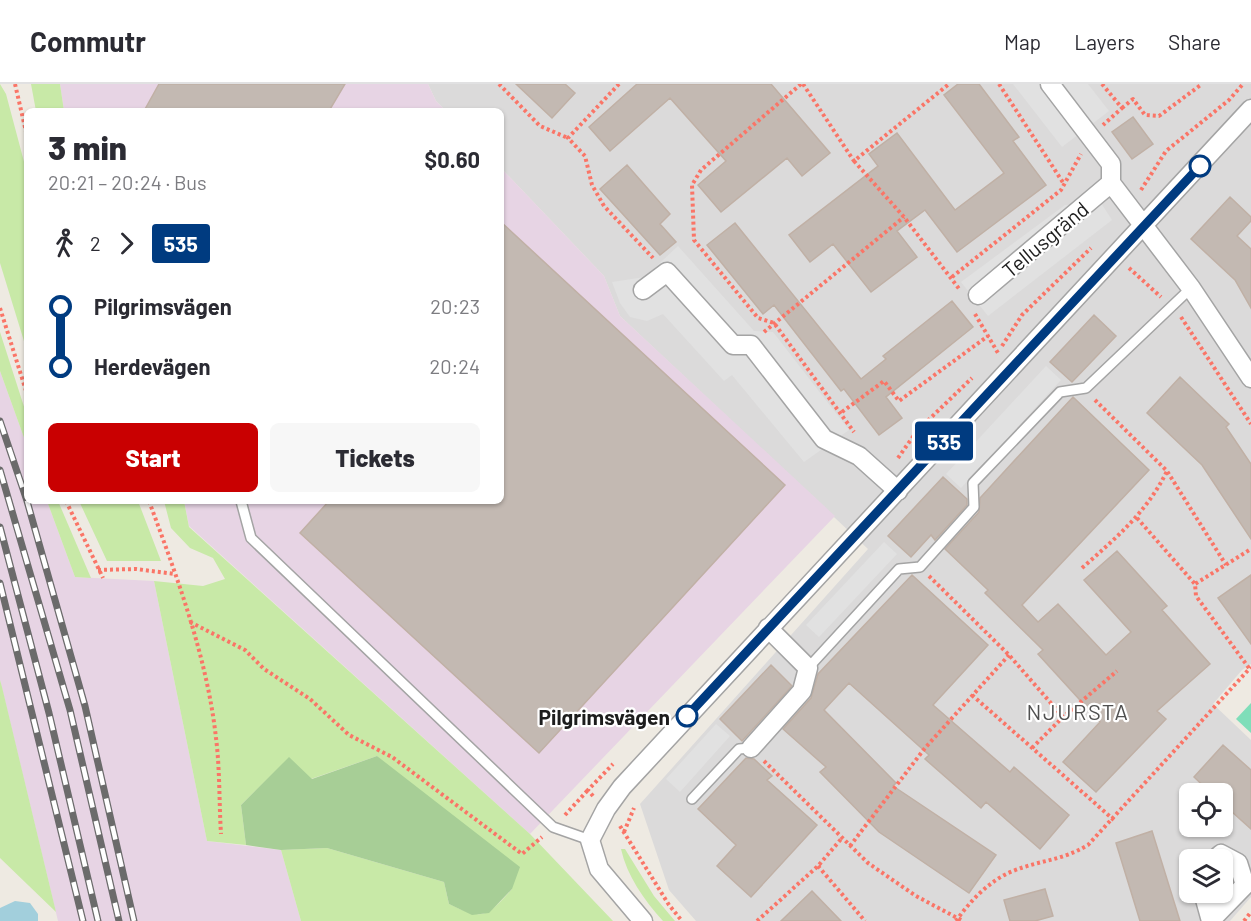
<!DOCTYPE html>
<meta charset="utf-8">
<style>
:root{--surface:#fff;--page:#f7f7f7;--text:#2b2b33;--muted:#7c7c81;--line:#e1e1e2;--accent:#c90001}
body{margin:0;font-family:Barlow,sans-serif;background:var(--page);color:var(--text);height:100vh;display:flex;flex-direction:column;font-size:22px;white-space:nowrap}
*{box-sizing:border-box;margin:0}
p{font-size:20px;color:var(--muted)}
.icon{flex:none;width:33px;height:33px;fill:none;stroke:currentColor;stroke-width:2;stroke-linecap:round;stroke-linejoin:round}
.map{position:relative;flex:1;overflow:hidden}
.panel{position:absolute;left:24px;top:24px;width:480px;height:396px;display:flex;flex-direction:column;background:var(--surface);border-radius:9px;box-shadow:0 2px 4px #0004}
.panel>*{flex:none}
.badge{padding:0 12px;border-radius:4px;font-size:21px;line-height:39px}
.tools{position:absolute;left:1179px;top:699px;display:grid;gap:12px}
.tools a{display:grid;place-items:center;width:54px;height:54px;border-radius:9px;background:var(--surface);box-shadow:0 2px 4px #0004;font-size:30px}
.map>.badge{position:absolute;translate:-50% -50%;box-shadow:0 0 0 3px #fff}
.legs{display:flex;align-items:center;gap:9px;height:66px;padding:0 24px;font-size:20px}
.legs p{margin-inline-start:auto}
.head{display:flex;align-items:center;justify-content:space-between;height:102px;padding:0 24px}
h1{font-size:33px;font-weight:800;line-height:45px}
.cta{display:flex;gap:12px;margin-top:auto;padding:12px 24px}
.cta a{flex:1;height:69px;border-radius:9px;background:var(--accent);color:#fff;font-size:24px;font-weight:800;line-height:69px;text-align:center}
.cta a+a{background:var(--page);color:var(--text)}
ul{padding:0 24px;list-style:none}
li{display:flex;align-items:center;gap:21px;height:60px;font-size:22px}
li i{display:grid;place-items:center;width:9px;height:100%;margin:0 8px;background:currentColor}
li i::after{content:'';width:15px;height:15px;margin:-8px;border:4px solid;border-radius:50%;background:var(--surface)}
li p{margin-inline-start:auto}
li:first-child i{background:linear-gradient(#0000 50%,currentColor 0)}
li:last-child i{background:linear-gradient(currentColor 50%,#0000 0)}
header{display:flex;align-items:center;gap:36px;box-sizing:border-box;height:84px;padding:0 30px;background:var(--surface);border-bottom:2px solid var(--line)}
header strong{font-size:28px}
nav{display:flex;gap:33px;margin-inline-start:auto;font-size:21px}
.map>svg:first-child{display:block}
</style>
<header>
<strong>Commutr</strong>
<nav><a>Map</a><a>Layers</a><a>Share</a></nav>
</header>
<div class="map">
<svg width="1251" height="837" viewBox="0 0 1251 837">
<rect width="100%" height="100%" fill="#eeeae2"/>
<path fill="#dbdada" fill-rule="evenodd" d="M428,0H1251V580L1242,586L1213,620L1251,656V813L1230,837H696L669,806L640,720L868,465L620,232L604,192L501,84V27H446L436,17ZM1190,710H1222V742H1190ZM1190,776H1222V808H1190Z"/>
<path fill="#e7d4e4" d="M60,0H428L436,17L446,27H64Z
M501,84L604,192L620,232L835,432L530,750L189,442L184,417H501Z
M0,287L27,362V417H47L75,493L154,497L207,757L281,766L301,837H58L0,596Z"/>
<path fill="#c8e9a7" d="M0,0L6,10L27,89V267L0,179Z
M31,0H60L64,27H36Z
M0,248L27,332V362L0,287Z
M47,417H58L91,494L75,493Z
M79,417H138L161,477H107Z
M164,417H184L189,443L530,750L613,837H301L281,766L327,764L444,798L449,820C485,837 486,833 512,805L377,672L311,695L289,674L241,721L246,761L207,757L154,497L203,502L225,495L213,474L190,464L171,444Z
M0,596L2,603L56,828L0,774Z
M621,765H625L654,812L675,837H663C644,816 627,792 621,765Z"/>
<path fill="#a7ce96" d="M377,672L520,783L512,805L489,829L472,831L449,820L444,798L327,764L281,766L246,761L241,721L289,673L312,695Z"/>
<path fill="#7fdeb9" d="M1251,619V649L1236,635Z"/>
<path fill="#e1e1e1" d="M1013,0H1088L1109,27L1062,63Z
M1101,119L1112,136L988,232L961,198L1065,121Z
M678,162L754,247L773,248L849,346L804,378L732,291L724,297L663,230L647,237L630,233L620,219L612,198L645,193Z
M1046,282L1061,296L961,404L946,390Z
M884,458L897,470L819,553L806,541Z
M716,640L730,652L680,708L666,695Z"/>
<path fill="#a2cfdc" d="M15,817L30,819L38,830V837H0V824Z"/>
<path fill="#c3b9b2" stroke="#c0b0a5" stroke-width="1.5" d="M159,0H345L329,27H144Z
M516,0H565L575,9L552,34Z
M637,0H771L830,69L802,92L787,74L721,128L698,101L726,77L670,14L610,67L589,43Z
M958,0H979L1019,53L1013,57L1046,101L957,168L925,126L897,147L917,173L871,208L833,160L810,178L789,151L878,82L869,70L897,49L955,126L1004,89L944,11Z
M1133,33L1153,60L1132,75L1112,48Z
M627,81L670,130L660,140L676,158L660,171L600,105Z
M1230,113L1251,133V137L1237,152L1251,165V224L1235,196L1191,155Z
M501,138L785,401L539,669L300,449L329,417H501Z
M735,139L861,295L886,275L883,272L952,217L973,243L886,313L902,334L879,351L844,305L841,307L774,221L763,230L707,161Z
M1094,231L1116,252L1072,298L1050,278Z
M1180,293L1229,340L1226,343L1251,380V455L1202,381L1147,329Z
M1073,313L1149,386L1022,521L1038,538L1058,520L1106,571L1131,548L1084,496L1117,467L1167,522L1162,526L1210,580L1157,627L1166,635L1096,708L1063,678L1100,638L1038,570L1043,566L985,509L988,506L945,465L979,428L980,414Z
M943,393L967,415V421L935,456L931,451L911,473L888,452Z
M912,491L988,561L933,621L1010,688L1014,683L1069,731L1040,765L986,718L981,724L925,675L929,671L849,599L824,626L896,699L893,702L996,771L969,809L879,748L820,688L826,683L783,645L811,614L818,590Z
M1251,491V560L1218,514Z
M771,581L792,602L742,657L720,635Z
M1223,661L1251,686V745L1222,719V710H1212L1194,693Z
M746,674L754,675L772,692L767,696L817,741L751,813L717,782L736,761L698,725Z
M1152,747L1180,837H1140L1116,759Z
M1045,805L1053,832L1035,837H1010L1004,816Z
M812,807L841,837H781Z"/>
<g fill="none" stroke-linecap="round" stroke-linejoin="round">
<defs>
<path id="service" d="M241,417L251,454L553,743L590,756
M808,584L899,485L920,483L974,423L973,399L1060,308L1086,304L1191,204
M692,715L739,665L751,664"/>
<path id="minor" d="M1050,0L1111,80V99L1191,204L1251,294
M643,206L667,188L733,261H751L824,355L859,372L898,407
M978,211L1111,99
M751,664L802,607L808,584L768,544
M1203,808L1211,837
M1211,836L1245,801L1238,779L1221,770L1214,776
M643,837L599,785L590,756L606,725L622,703L1251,25"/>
</defs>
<use href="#service" stroke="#a4a4a4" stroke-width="12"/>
<use href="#minor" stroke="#a4a4a4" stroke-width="21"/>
<path stroke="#fa7567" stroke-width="4" stroke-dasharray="3 3" stroke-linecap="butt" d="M15,0L27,52
M499,0L540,42L568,54
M619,0L568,54L585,72L592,101L604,122L653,174
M801,0L701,86L692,101L694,156L758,234L774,239L854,348
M803,0L854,77L949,0
M999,0L1064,100
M1102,0L1122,24L1103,41
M1122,24L1133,15L1145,31L1159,32L1202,0
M854,77L904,133L960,206
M1141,106L1166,67L1229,16L1243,0
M1129,184L1161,213
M952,193L1061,106L1081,70
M0,224L27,310
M975,230L998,269
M1181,233L1251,340
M764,248L904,133
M1002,262L1022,231L1091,164
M1095,316L1167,387L1226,481
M842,328L884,297L899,317L988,252
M898,374L917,347L972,294
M66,417L103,494
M149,417C177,493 207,573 216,654C220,686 219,718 221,750
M1137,434L1195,500
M1082,484C1116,454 1147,428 1167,387
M98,486L136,485L175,490
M929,492L1009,571L1063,633
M190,538L245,566L264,585L310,615L349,651L392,673L522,770L542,753
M1249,584L1196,512L1195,500L1251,465
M972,611L1114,736
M1032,664L1063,633L1117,587
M764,677L868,779L916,812L963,837
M593,712L588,706L613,680
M565,731L588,706
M620,742L669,821L682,837
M624,748L634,724
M850,762L925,664L1009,571
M818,782L865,837
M757,837L818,782L842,754
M956,837C970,817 990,796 1013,787C1040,776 1061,777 1088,761L1251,583
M1244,837L1251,828"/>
<use href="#service" stroke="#fff" stroke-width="9"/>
<use href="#minor" stroke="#fff" stroke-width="18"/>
<defs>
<path id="rail" d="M0,337L27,417
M0,386L70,626L119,837
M27,417L85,622L134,837
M0,443L49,629L98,837
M0,499L83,837"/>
</defs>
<use href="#rail" stroke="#6b6b6b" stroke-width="7"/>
<use href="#rail" stroke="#fff" stroke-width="4.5" stroke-dasharray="14" stroke-linecap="butt"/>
</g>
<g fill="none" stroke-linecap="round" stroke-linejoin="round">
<defs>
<path id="line-1" d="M687,632L1200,82"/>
</defs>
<use href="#line-1" stroke="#fff" stroke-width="14"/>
<use href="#line-1" stroke="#003b80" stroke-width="9"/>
</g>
<g fill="#fff" stroke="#003b80" stroke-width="3">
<circle cx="1200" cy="82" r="10"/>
<circle cx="687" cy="632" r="10"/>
</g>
<g text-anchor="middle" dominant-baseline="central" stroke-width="4.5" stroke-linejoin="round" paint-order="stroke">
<g font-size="21" fill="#1d1d1d" stroke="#fff">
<text transform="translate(1045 155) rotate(-40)">Tellusgränd</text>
</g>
<g font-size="21" font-weight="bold" fill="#1d1d1d" stroke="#fff" text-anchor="end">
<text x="670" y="632">Pilgrimsvägen</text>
</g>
<g font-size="22" letter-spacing="1.5" fill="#505050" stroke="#fff">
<text x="1078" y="627">NJURSTA</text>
</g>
</g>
</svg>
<div class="tools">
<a><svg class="icon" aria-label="locate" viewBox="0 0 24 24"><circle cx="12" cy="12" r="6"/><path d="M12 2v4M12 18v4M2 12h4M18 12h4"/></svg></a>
<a><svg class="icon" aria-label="layers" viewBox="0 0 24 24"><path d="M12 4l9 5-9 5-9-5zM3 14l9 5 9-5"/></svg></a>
</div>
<b class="badge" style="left:944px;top:357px;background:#003b80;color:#fff">535</b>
<section class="panel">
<div class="head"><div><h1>3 min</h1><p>20:21 – 20:24 · Bus</p></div><b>$0.60</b></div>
<div class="legs"><svg class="icon" aria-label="walk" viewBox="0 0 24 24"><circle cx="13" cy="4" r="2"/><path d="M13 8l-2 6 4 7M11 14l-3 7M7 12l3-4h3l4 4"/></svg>2<svg class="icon" aria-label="forward" viewBox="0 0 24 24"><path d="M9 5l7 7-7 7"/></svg><b class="badge" style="background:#003b80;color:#fff">535</b></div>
<ul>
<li><i style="color:#003b80"></i><b>Pilgrimsvägen</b><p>20:23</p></li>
<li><i style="color:#003b80"></i><b>Herdevägen</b><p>20:24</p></li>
</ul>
<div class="cta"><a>Start</a><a>Tickets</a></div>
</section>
</div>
